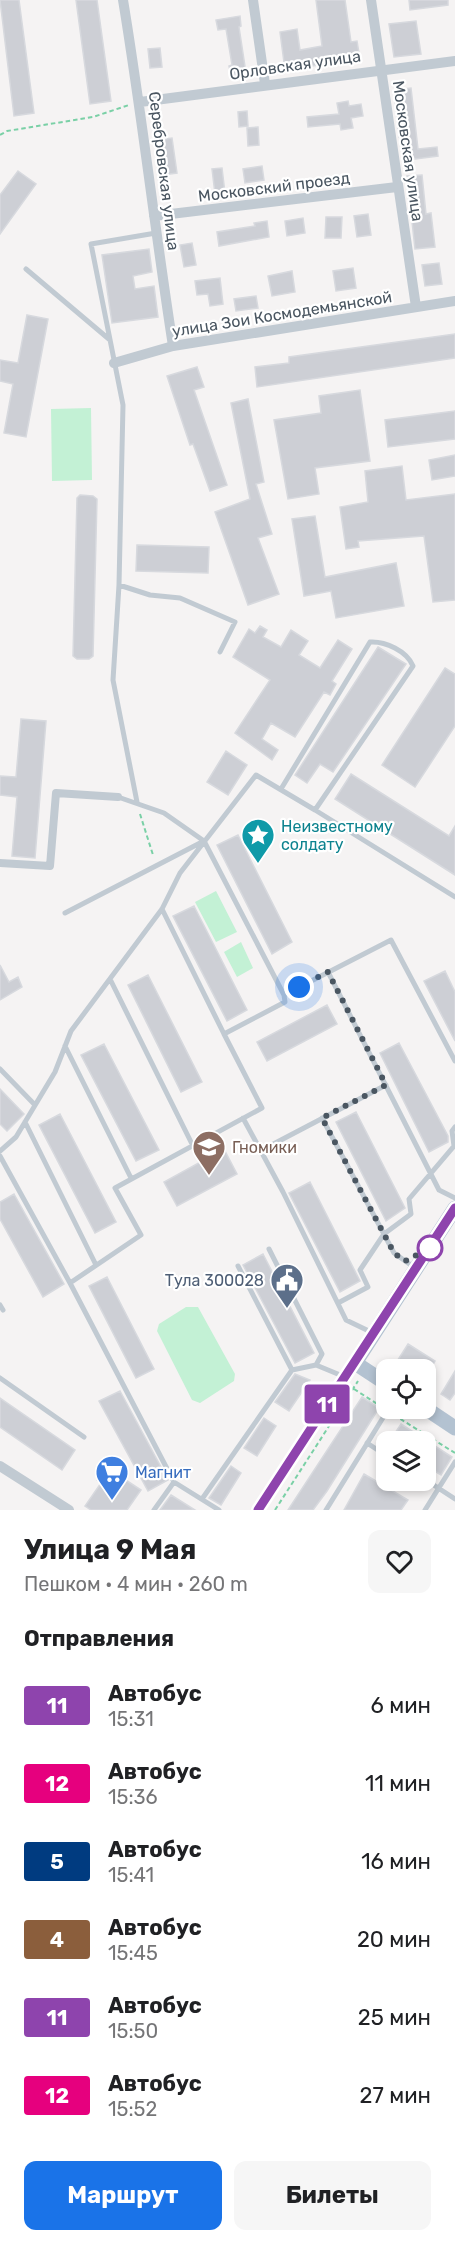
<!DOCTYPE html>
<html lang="ru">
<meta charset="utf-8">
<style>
:root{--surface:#fff;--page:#f6f6f6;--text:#202124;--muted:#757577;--accent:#1a73e8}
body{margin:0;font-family:Rubik,sans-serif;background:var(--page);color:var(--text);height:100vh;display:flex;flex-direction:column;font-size:22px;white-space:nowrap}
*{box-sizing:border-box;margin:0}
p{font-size:20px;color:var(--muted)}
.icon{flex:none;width:33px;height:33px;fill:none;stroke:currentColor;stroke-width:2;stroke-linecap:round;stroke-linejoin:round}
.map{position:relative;height:1510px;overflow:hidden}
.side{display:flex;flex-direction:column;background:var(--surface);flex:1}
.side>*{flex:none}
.badge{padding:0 12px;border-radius:4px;font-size:21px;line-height:39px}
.tools{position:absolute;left:376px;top:1359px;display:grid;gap:12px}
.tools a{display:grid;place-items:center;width:60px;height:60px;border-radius:12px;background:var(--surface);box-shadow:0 3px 9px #0003;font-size:30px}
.you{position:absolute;width:30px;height:30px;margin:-15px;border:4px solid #fff;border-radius:50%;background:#1a73e8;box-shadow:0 0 0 9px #1a73e833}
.map>.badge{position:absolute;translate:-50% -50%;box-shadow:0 0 0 3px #fff}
h2{padding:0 24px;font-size:22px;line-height:54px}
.round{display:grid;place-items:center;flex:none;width:63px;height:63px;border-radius:12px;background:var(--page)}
.headline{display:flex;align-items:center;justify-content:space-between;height:102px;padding:0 24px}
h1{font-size:28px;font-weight:700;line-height:45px}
.cta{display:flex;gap:12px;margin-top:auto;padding:12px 24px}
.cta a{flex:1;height:69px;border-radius:12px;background:var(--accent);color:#fff;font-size:24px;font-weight:700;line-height:69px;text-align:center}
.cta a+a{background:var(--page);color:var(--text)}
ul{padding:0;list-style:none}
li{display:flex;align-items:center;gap:18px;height:78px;padding:0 24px}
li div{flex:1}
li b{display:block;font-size:22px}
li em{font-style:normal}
li .badge{min-width:66px;font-weight:700;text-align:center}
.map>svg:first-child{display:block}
</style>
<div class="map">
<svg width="455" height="1510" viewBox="0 0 455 1510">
<rect width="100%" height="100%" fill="#f5f3f3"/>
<path fill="#c3f1d5" d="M91,408L92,480L52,481L51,409Z
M216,891L237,932L216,942L195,902Z
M241,942L253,968L237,977L224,952Z
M186,1307H198L235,1374L234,1381L200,1403L192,1400L157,1331L159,1324Z"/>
<path fill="#cdcfd5" stroke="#d7d9de" stroke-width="1.5" d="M0,0H19L34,113L14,116Z
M76,0H97L111,101L90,104Z
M316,0H345L351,42L357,41L360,59L285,70L280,32L297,29L300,50L322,46Z
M409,0H448V5L410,10Z
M240,16L241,26L239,27L246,73L231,76L229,66L232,65L226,29L218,30L216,20Z
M416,21L421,54L394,57L389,24Z
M160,48L162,67L150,68L148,49Z
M411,88L418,149L437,147L438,156L408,160L405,137H399L394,90Z
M348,101L349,106L361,104L363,116L351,118L353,128L341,130L340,124L308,127L307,117L339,114L337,103Z
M247,111L248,126L239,127L238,112Z
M258,127L259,145L248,146L247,128Z
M172,138L177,173L163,175L158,140Z
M262,166L264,180L245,183L243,169Z
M222,168L225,193L215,194L212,169Z
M18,171L36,184L0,234V195Z
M422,175L426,214L431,213L435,247L415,249L407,176Z
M368,214L371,235L357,237L354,216Z
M326,217H342L341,238H325Z
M303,218L305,233L287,236L285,221Z
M267,221L269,237L219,246L217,232L255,226L254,223Z
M192,243L196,265L184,267L180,245Z
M149,249L152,272L133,276L135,289L154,286L158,317L112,323L102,255Z
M439,263L442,284L425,286L422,265Z
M353,268L356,288L336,291L333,271Z
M292,271L295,292L272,296L268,276Z
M220,278L223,304L210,306L208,294L197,295L195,281Z
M256,296L258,308L236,311L234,299Z
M27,315L48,319L26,437L4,433L13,384L0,381V360L18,363Z
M455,334V358L257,387L255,367L289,363V357Z
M197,367L204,387L194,390L227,485L210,491L193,444L190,445L167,376Z
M360,390L370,461L315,468L319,494L288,499L274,420L321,413L319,396Z
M248,399L264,482L256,484L272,534L258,538L279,594L248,605L215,512L250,499L231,403Z
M455,411V439L388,447L385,420Z
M455,455V476L432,480L429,460Z
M402,466L406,500L455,494V600L433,602L424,536L358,541L359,547L346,549L340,507L368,502L365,471Z
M80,495L93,496L97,499L93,656L89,659H77L73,656L77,498Z
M315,516L325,577L396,563L404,606L336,618L331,591L304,596L292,519Z
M137,545L209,547L208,573L136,571Z
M260,626L267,630L263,637L281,647L291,630L308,641L299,655L320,668L338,640L352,649L332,681L336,684L330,695L324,692L295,737L271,723L262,739L278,750L272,760L235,733L270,680L233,657L249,629L255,633Z
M378,647L406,664L333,772L320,764L307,783L295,775Z
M445,668L455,674V726L415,787L382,765Z
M21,719L46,721L35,858L12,856L17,797L0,795V776L16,777Z
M226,751L247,765L228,795L207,782Z
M351,774L449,836L455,826V875L335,799Z
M238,835L292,942L272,954L217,845Z
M194,906L247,1010L227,1021L173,916Z
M0,965L9,982L18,977L22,987L0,1000Z
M445,971L455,992V1041L424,981Z
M148,975L202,1082L181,1092L128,985Z
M327,1005L337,1024L267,1061L257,1042Z
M399,1043L448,1136V1142L429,1152L380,1053Z
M104,1044L159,1150L136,1161L81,1055Z
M0,1089L24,1114L7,1131L0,1124Z
M356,1112L405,1208L386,1221L336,1122Z
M60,1114L116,1222L95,1233L39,1125Z
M224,1149L237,1174L177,1206L164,1182Z
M310,1182L360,1281L340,1292L289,1193Z
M14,1194L64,1284L43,1297L0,1219V1202Z
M263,1254L314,1353L295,1363L243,1265Z
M107,1277L154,1369L136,1378L89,1286Z
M408,1344L435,1361L430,1370H401L394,1366Z
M455,1371V1393L450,1400L441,1394Z
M295,1374L310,1380L289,1411L275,1402Z
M120,1391L168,1480L148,1491L99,1401Z
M362,1397L379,1408L327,1491L313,1510H288Z
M0,1398L75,1450L62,1470L0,1427Z
M264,1418L276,1426L257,1456L244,1448Z
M401,1424L452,1457L441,1475L426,1466V1442H389Z
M231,1466L241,1473L221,1505L209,1498Z
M106,1467L141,1490L127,1510H91L85,1506L101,1483L97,1480Z
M364,1474L408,1500L401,1510H344Z
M171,1495L195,1510H160Z"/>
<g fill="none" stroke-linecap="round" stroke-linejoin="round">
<path stroke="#7ad0a6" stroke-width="2" stroke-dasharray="4.5 3" stroke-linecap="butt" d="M0,135L7,131L93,117L129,105
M140,814L153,855
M354,1389L382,1407
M394,1415L455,1453
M275,1510L358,1381"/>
<path stroke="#c1cad2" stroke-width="5" d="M26,269L110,340
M119,585L150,595L180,598L235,622L220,652
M281,789L370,642C385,641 407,651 413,666L315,810L455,897
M118,797L164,813L204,841L284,995
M137,802L113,680L119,585L123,405L91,244L156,233
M162,909L224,1034
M65,913L202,842
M328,972L439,1190L455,1198
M110,979L192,1144
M65,1046L131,1178
M0,1069L35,1105
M243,1118L283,1192L346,1320L373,1333
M322,1118L394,1253L415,1268
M25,1122L96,1265
M0,1151L16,1137L55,1072L71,1031L162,909L180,873L256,775L315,810
M260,1151L386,1085
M0,1156L70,1283
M269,1249L322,1354L316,1365
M238,1266L292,1370L316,1365L345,1377
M338,1303L368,1287L360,1270L384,1234L411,1214L409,1199L454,1146L452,1131L455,1127
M0,1305L3,1310
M0,1378L84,1437
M367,1443L387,1456
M426,1480L455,1499
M174,1482L219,1510
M202,1499L292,1370
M154,1510L174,1482L70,1283L141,1235L115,1188L262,1108L224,1034L285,1002L284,995L391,940L455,1061
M326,1510L389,1408
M425,1510L455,1462"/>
<path stroke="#c1cad2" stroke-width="8" d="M0,863L50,866L56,793L118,797"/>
<path stroke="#c1cad2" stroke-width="10" d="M123,0C142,115 155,231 173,346
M253,0L265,84
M371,0L416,307
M140,102L455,61
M154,216L397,187
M114,363L173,346L455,301
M0,1466L69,1510
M258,1510L355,1363"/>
<path stroke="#b3c2d1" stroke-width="15" d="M387,1384L355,1363L455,1208
M425,1408L455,1428"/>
</g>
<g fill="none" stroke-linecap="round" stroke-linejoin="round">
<defs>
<path id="line" d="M258,1510L455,1208"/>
</defs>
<use href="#line" stroke="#fff" stroke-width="14"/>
<use href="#line" stroke="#8e44ad" stroke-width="9"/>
<path stroke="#4a5661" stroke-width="6" stroke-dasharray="0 10.8" d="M299,987L328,972L386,1085L322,1118L394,1253L405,1261L430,1248"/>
</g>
<defs>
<symbol id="sight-pin" viewBox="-11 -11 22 30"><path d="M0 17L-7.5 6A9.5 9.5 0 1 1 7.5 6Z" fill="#0f9aa8" stroke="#fff"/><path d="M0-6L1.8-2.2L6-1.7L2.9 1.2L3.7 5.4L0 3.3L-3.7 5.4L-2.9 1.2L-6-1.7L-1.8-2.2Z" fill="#fff"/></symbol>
<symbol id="school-pin" viewBox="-11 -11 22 30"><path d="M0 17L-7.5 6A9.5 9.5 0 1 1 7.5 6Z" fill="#8d6e63" stroke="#fff"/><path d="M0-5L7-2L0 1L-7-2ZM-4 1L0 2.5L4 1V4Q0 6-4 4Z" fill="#fff"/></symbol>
<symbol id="civic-pin" viewBox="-11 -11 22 30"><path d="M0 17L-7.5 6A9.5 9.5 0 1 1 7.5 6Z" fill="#5c6f8a" stroke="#fff"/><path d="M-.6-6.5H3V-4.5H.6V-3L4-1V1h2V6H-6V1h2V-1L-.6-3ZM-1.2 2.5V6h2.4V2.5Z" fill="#fff"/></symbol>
<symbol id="supermarket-pin" viewBox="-11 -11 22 30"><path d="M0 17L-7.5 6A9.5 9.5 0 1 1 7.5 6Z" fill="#3f7fe0" stroke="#fff"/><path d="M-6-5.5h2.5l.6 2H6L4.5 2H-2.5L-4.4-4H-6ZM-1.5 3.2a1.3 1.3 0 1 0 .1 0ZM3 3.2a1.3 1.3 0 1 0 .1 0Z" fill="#fff"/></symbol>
</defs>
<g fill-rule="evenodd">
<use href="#sight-pin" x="239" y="816" width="38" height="52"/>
<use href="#school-pin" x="190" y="1128" width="38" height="52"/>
<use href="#civic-pin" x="268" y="1261" width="38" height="52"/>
<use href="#supermarket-pin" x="93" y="1453" width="38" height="52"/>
</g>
<circle fill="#fff" stroke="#8e44ad" stroke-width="3" cx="430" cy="1248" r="12"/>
<g text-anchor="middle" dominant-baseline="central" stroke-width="4.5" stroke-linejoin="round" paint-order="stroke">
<g font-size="16" fill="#4a5661" stroke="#fff">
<text transform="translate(295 65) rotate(-8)">Орловская улица</text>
<text transform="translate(408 151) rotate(82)">Московская улица</text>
<text transform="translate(164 171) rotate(83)">Серебровская улица</text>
<text transform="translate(274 187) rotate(-7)">Московский проезд</text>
<text transform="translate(282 314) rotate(-9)">улица Зои Космодемьянской</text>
</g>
<g font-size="16" fill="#0d838f" stroke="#fff" text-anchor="start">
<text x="281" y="826">Неизвестному<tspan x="281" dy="18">солдату</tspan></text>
</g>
<g font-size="16" fill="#785e54" stroke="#fff" text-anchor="start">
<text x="232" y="1147">Гномики</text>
</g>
<g font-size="16" fill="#4e5e75" stroke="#fff" text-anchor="end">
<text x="264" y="1280">Тула 300028</text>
</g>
<g font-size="16" fill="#366cbe" stroke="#fff" text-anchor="start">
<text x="135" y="1472">Магнит</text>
</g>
</g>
</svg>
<div class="tools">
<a><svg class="icon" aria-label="locate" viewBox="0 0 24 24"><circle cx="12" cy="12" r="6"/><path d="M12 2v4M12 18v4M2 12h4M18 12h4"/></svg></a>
<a><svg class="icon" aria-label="layers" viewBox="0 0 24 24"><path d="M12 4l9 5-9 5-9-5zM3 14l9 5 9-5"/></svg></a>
</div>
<div class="you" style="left:299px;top:987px"></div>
<b class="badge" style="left:327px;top:1404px;background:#8e44ad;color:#fff">11</b>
</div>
<section class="side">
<div class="headline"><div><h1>Улица 9 Мая</h1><p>Пешком · 4 мин · 260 m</p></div><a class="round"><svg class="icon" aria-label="heart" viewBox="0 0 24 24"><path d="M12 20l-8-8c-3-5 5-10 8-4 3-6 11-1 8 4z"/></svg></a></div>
<h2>Отправления</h2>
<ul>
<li><span class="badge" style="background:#8e44ad;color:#fff">11</span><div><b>Автобус</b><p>15:31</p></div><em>6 мин</em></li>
<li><span class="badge" style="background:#e6007e;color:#fff">12</span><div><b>Автобус</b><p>15:36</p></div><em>11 мин</em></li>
<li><span class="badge" style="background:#003b80;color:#fff">5</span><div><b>Автобус</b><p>15:41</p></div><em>16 мин</em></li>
<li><span class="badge" style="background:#8b5e3c;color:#fff">4</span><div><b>Автобус</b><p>15:45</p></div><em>20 мин</em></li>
<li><span class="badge" style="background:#8e44ad;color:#fff">11</span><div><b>Автобус</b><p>15:50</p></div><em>25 мин</em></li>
<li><span class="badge" style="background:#e6007e;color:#fff">12</span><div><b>Автобус</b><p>15:52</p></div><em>27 мин</em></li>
</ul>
<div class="cta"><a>Маршрут</a><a>Билеты</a></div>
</section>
